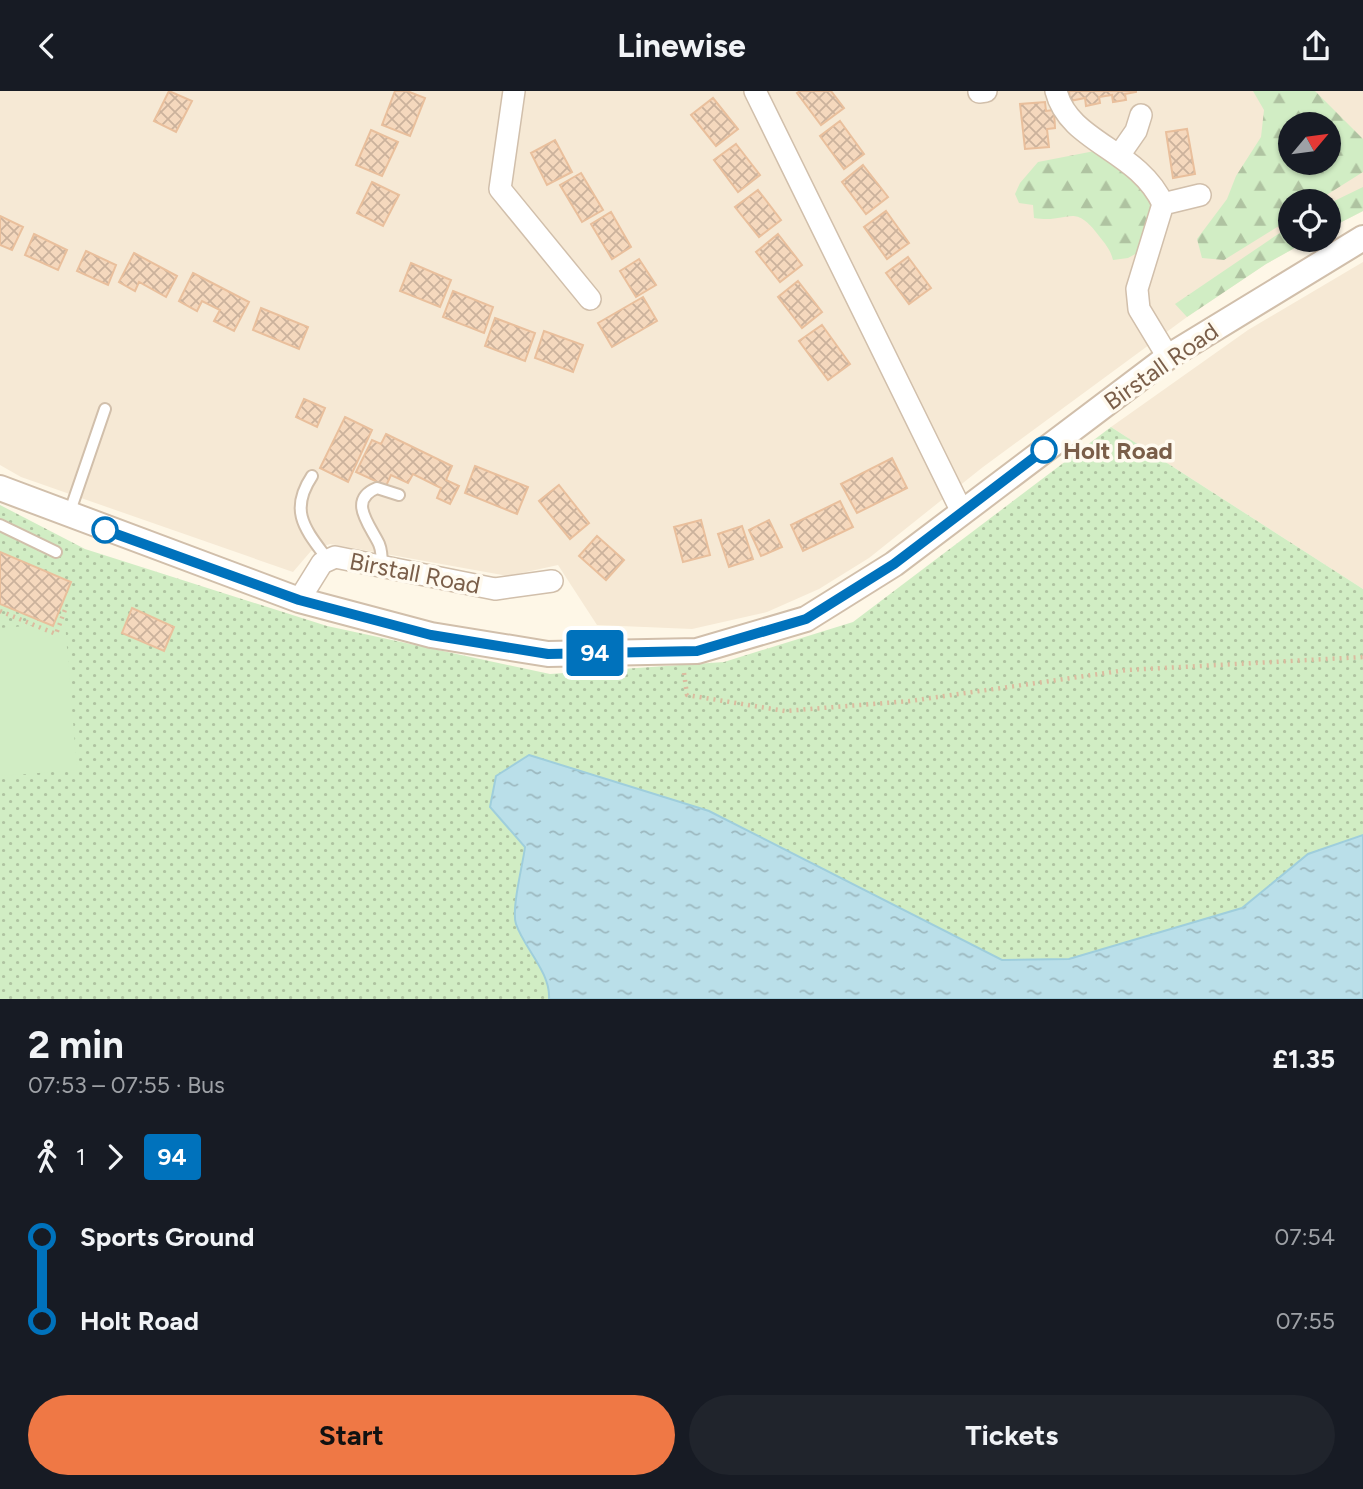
<!DOCTYPE html>
<meta charset="utf-8">
<style>
:root{--surface:#171b24;--page:#20242c;--text:#f1f3f6;--muted:#9ea1a6;--accent:#ef7845}
body{margin:0;font-family:Figtree,sans-serif;background:var(--page);color:var(--text);height:100vh;display:flex;flex-direction:column;font-size:26px;white-space:nowrap}
*{box-sizing:border-box;margin:0}
p{font-size:23px;color:var(--muted)}
.icon{flex:none;width:38px;height:38px;fill:none;stroke:currentColor;stroke-width:2;stroke-linecap:round;stroke-linejoin:round}
.map{position:relative;height:908px;overflow:hidden}
.panel{display:flex;flex-direction:column;background:var(--surface);flex:1}
.panel>*{flex:none}
.badge{padding:0 14px;border-radius:5px;font-size:24px;line-height:46px}
.needle{width:46px;rotate:61deg}
.controls{position:absolute;left:1278px;top:21px;display:grid;gap:14px}
.controls a{display:grid;place-items:center;width:63px;height:63px;border-radius:50%;background:var(--surface);box-shadow:0 2px 5px #0004;font-size:35px}
.map>.badge{position:absolute;translate:-50% -50%;box-shadow:0 0 0 4px #fff}
.legs{display:flex;align-items:center;gap:10px;height:77px;padding:0 28px;font-size:23px}
.legs p{margin-inline-start:auto}
.summary{display:flex;align-items:center;justify-content:space-between;height:119px;padding:0 28px}
h1{font-size:38px;font-weight:700;line-height:52px}
.cta{display:flex;gap:14px;margin-top:auto;padding:14px 28px}
.cta a{flex:1;height:80px;border-radius:42px;background:var(--accent);color:#111;font-size:28px;font-weight:700;line-height:80px;text-align:center}
.cta a+a{background:var(--page);color:var(--text)}
ul{padding:0 28px;list-style:none}
li{display:flex;align-items:center;gap:24px;height:84px;font-size:26px}
li i{display:grid;place-items:center;width:10px;height:100%;margin:0 9px;background:currentColor}
li i::after{content:'';width:18px;height:18px;margin:-9px;border:5px solid;border-radius:50%;background:var(--surface)}
li p{margin-inline-start:auto}
li:first-child i{background:linear-gradient(#0000 50%,currentColor 0)}
li:last-child i{background:linear-gradient(currentColor 50%,#0000 0)}
header{display:flex;justify-content:space-between;align-items:center;height:91px;padding:0 28px;background:var(--surface);font-size:32px;font-weight:700}
.map>svg:first-child{display:block}
</style>
<header><svg class="icon" aria-label="back" viewBox="0 0 24 24"><path d="M15 5l-7 7 7 7"/></svg>Linewise<svg class="icon" aria-label="share" viewBox="0 0 24 24"><path d="M12 15V3M7 8l5-5 5 5M5 13v7h14v-7"/></svg></header>
<div class="map">
<svg width="1363" height="908" viewBox="0 0 1363 908">
<defs>
<pattern id="forest-firs" width="22" height="20" patternUnits="userSpaceOnUse" patternTransform="scale(1.75)"><rect width="22" height="20" fill="#d1edc4"/><path d="M5 1l3.5 6h-7zM16 11l3.5 6h-7z" fill="#afc3a1"/></pattern>
<pattern id="park-dots" width="8" height="8" patternUnits="userSpaceOnUse" patternTransform="scale(1.75)"><rect width="8" height="8" fill="#d1edc4"/><path d="M2 2h.1M6 6h.1" fill="none" stroke="#afc3a1" stroke-width="1.8" stroke-linecap="round"/></pattern>
<pattern id="water-ripples" width="26" height="14" patternUnits="userSpaceOnUse" patternTransform="scale(1.75)"><rect width="26" height="14" fill="#badfe9"/><path d="M2 4q2-2 4 0t4 0M15 11q2-2 4 0t4 0" fill="none" stroke="#9cb8bf"/></pattern>
<pattern id="building-cross-hatch" width="8" height="8" patternUnits="userSpaceOnUse" patternTransform="scale(1.75)"><rect width="8" height="8" fill="#f5d8bd"/><path d="M0 0l8 8M0 8l8-8" fill="none" stroke="#cbb29c"/></pattern>
</defs>
<rect width="100%" height="100%" fill="#fef7e7"/>
<path fill="#f6e9d5" fill-rule="evenodd" d="M0,0H1363V120L1328,138V110H1290V149H1309L1266,173L1187,226L983,376L869,467L819,498L767,521L692,538L597,534L558,474L508,485L330,453L311,460L293,481L21,386L0,374ZM1290,33H1328V72H1290Z
M1363,171V498L1111,336L1248,239Z"/>
<path fill="url(#forest-firs)" fill-rule="evenodd" d="M1253,0H1315L1363,48V81L1317,110H1290V128L1224,169L1202,167L1197,148L1227,108L1236,85L1261,46L1264,19ZM1328,33V72H1290V33Z
M1110,57L1156,98L1139,161L1128,167L1113,169C1110,158 1106,154 1099,145C1073,110 1070,133 1034,127L1033,114L1019,112L1015,103L1020,92L1038,71Z
M1363,96V120L1328,138V113Z
M1290,135V149H1309L1266,173L1187,226L1175,213Z"/>
<path fill="url(#park-dots)" d="M1111,336L1363,498V908H0V414L85,458L327,535L550,583L724,571L853,531Z"/>
<path fill="#d1edc4" d="M65,532L77,679L0,685V537Z"/>
<path fill="url(#water-ripples)" stroke="#9fcedc" stroke-width="2" d="M529,664L709,720L1002,869L1069,868L1242,817L1308,763L1363,744V908H549C551,882 524,857 516,833C511,818 523,773 525,756L490,716L496,685Z"/>
<path fill="url(#building-cross-hatch)" stroke="#e9bf9c" stroke-width="2" d="M169,0L192,10L176,41L154,30Z
M395,0H407L425,7L410,45L382,34Z
M800,0H831L844,17L821,34L797,2Z
M1069,0H1136V1L1125,3L1126,9L1113,11L1112,4L1099,6L1100,12L1086,15L1085,7L1070,10Z
M713,7L738,38L716,55L691,24Z
M1045,11L1046,20L1054,19L1055,37L1047,38L1049,56L1025,58L1020,13Z
M840,30L864,63L844,78L820,45Z
M1187,38L1195,83L1173,87L1166,41Z
M371,39L398,51L382,85L356,74Z
M555,49L572,81L547,94L531,62Z
M736,53L760,84L738,101L714,69Z
M863,74L888,106L866,123L842,91Z
M581,82L603,119L582,131L560,94Z
M372,91L399,104L383,135L357,122Z
M758,99L781,129L759,146L735,116Z
M886,120L909,152L887,168L864,136Z
M611,121L631,156L612,168L591,133Z
M0,125L23,136L12,159L0,154Z
M34,143L67,159L58,179L25,164Z
M778,143L802,174L780,191L756,161Z
M86,160L116,174L108,194L77,180Z
M134,162L177,185L166,206L139,191L135,200L119,191Z
M908,166L931,197L909,213L886,182Z
M639,168L656,194L636,206L620,180Z
M411,172L451,189L440,216L400,200Z
M193,182L249,211L234,240L214,230L220,219L202,210L197,220L179,210Z
M798,190L822,221L802,237L778,206Z
M453,200L493,216L484,242L443,226Z
M643,206L657,230L612,256L598,232Z
M261,217L308,236L299,258L253,239Z
M495,227L535,242L525,270L485,255Z
M822,234L850,273L828,289L799,250Z
M544,240L583,254L573,281L535,267Z
M304,308L325,317L317,336L296,326Z
M345,326L372,339L348,391L320,377Z
M386,343L452,375L446,389L459,395L450,413L437,407L441,397L413,383L408,392L391,384L386,395L356,381L372,349L381,353Z
M892,367L907,397L857,422L841,393Z
M475,375L528,396L517,423L465,402Z
M559,394L589,432L570,448L539,410Z
M840,410L853,436L803,460L791,434Z
M701,429L710,464L683,471L674,436Z
M769,429L782,456L761,465L749,439Z
M742,435L753,468L729,476L718,443Z
M597,445L624,469L606,489L579,465Z
M0,461L71,491L53,535L0,513Z
M132,517L174,536L164,560L122,542Z"/>
<g fill="none" stroke-linecap="round" stroke-linejoin="round">
<defs>
<path id="service" d="M312,385C288,421 306,439 328,469
M69,423L105,318
M0,434L56,461
M382,476C382,469 382,460 379,453C370,434 347,409 377,397L399,404"/>
<path id="minor" d="M514,0L500,98L590,208
M755,0L962,421
M1056,0C1069,52 1138,58 1163,113L1137,198L1139,218L1168,266
M979,1L986,0
M1120,63L1136,40L1141,24
M1163,113L1200,104
M299,509L322,472L335,466L495,498L552,490"/>
<path id="tertiary" d="M0,397L299,509L431,544L548,563L697,560L806,528L894,473L1168,266L1363,147"/>
</defs>
<use href="#service" stroke="#d1bfab" stroke-width="14"/>
<use href="#minor" stroke="#d1bfab" stroke-width="24"/>
<use href="#tertiary" stroke="#d1bfab" stroke-width="28"/>
<path stroke="#dbbb9f" stroke-width="4.5" stroke-dasharray="2 5" stroke-linecap="butt" d="M0,520L56,543L66,516
M684,582L687,604L785,620L910,610L1127,579L1363,566"/>
<use href="#service" stroke="#fff" stroke-width="10"/>
<use href="#minor" stroke="#fff" stroke-width="21"/>
<use href="#tertiary" stroke="#fff" stroke-width="24"/>
</g>
<g fill="none" stroke-linecap="round" stroke-linejoin="round">
<defs>
<path id="line-1" d="M105,439L299,509L431,544L548,563L697,560L806,528L894,473L1044,359"/>
</defs>
<use href="#line-1" stroke="#fff" stroke-width="16"/>
<use href="#line-1" stroke="#0072bc" stroke-width="10"/>
</g>
<g fill="#fff" stroke="#0072bc" stroke-width="3.5">
<circle cx="1044" cy="359" r="12"/>
<circle cx="105" cy="439" r="12"/>
</g>
<g text-anchor="middle" dominant-baseline="central" stroke-width="7" stroke-linejoin="round" paint-order="stroke">
<g font-size="24" fill="#7a5e49" stroke="#fffaef">
<text transform="translate(1161 275) rotate(-35)">Birstall Road</text>
<text transform="translate(415 482) rotate(11)">Birstall Road</text>
</g>
<g font-size="24" font-weight="bold" fill="#7a5e49" stroke="#fffaef" text-anchor="start">
<text x="1063" y="359">Holt Road</text>
</g>
</g>
</svg>
<div class="controls">
<a><svg class="needle" viewBox="-14 -14 28 28"><path d="M0-13l5 13h-10z" fill="#e53935"/><path d="M0 13l5-13h-10z" fill="#9ea1a6"/></svg></a>
<a><svg class="icon" aria-label="locate" viewBox="0 0 24 24"><circle cx="12" cy="12" r="6"/><path d="M12 2v4M12 18v4M2 12h4M18 12h4"/></svg></a>
</div>
<b class="badge" style="left:595px;top:562px;background:#0072bc;color:#fff">94</b>
</div>
<section class="panel">
<div class="summary"><div><h1>2 min</h1><p>07:53 – 07:55 · Bus</p></div><b>£1.35</b></div>
<div class="legs"><svg class="icon" aria-label="walk" viewBox="0 0 24 24"><circle cx="13" cy="4" r="2"/><path d="M13 8l-2 6 4 7M11 14l-3 7M7 12l3-4h3l4 4"/></svg>1<svg class="icon" aria-label="forward" viewBox="0 0 24 24"><path d="M9 5l7 7-7 7"/></svg><b class="badge" style="background:#0072bc;color:#fff">94</b></div>
<ul>
<li><i style="color:#0072bc"></i><b>Sports Ground</b><p>07:54</p></li>
<li><i style="color:#0072bc"></i><b>Holt Road</b><p>07:55</p></li>
</ul>
<div class="cta"><a>Start</a><a>Tickets</a></div>
</section>
